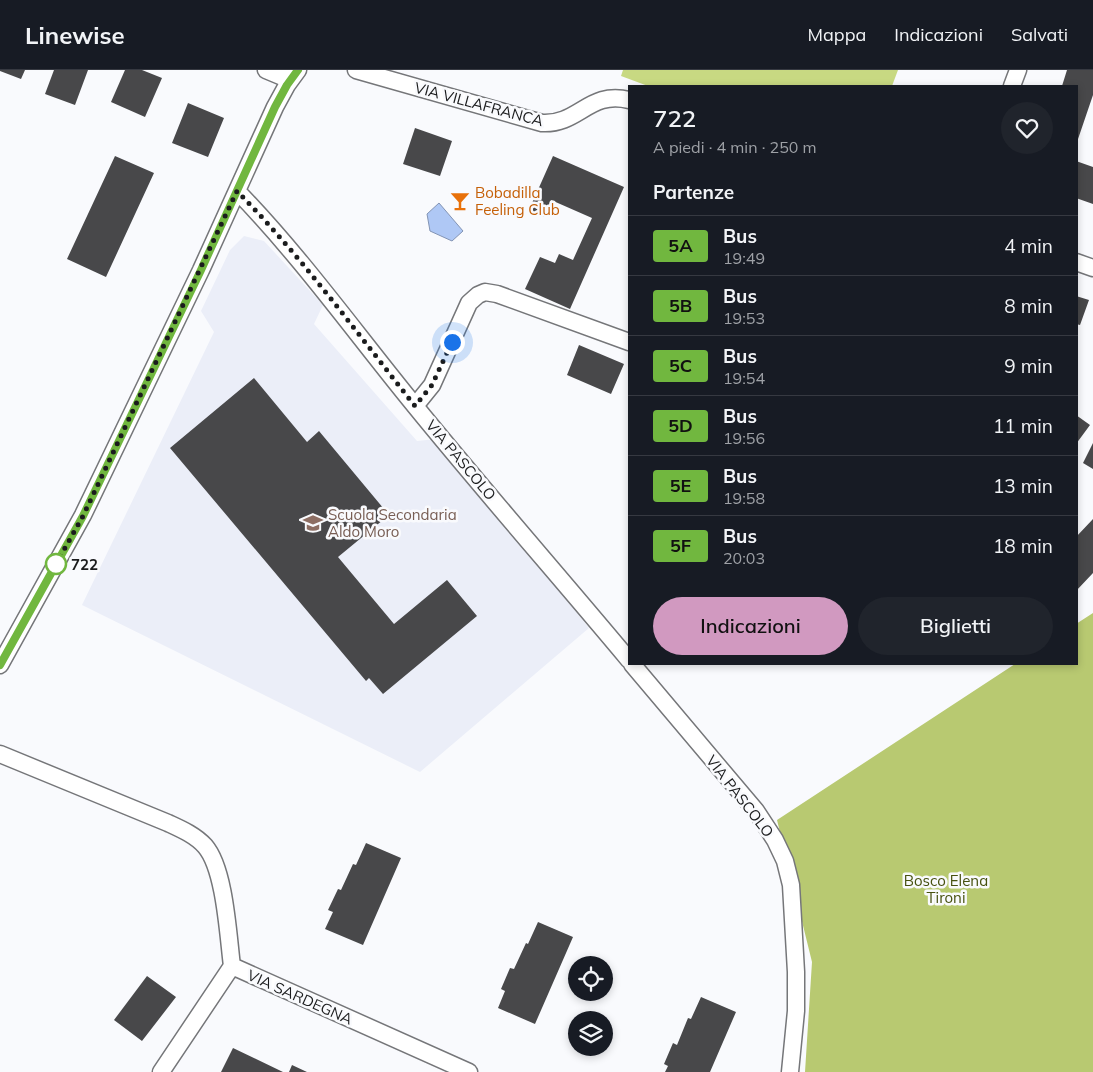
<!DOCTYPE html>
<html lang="it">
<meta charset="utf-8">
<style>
:root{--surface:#171b24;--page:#20242c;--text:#f1f3f6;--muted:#9ea1a6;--line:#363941;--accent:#d199c0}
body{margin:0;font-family:Mulish,sans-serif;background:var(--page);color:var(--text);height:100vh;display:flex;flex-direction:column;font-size:19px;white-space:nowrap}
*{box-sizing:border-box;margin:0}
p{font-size:16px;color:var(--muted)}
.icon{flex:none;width:28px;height:28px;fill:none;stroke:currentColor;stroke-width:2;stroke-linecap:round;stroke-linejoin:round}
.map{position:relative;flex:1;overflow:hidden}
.details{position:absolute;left:628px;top:15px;width:450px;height:580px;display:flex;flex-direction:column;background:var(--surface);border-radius:0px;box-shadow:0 2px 8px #0003}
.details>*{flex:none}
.badge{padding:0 10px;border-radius:4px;font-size:18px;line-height:32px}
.controls{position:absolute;left:568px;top:886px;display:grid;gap:10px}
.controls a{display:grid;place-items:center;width:45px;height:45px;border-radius:50%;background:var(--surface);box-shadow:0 2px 8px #0003;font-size:25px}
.you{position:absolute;width:25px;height:25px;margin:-12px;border:4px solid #fff;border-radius:50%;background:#1a73e8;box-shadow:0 0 0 8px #1a73e833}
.map>.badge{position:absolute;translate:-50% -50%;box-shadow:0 0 0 2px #fff}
h2{padding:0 25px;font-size:19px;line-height:45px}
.round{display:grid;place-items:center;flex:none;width:52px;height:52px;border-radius:26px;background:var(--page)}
.headline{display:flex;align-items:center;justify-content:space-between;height:85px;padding:0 25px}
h1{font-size:24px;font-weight:600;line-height:38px}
.button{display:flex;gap:10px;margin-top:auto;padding:10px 25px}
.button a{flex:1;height:58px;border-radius:30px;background:var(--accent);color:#111;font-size:20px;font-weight:600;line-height:58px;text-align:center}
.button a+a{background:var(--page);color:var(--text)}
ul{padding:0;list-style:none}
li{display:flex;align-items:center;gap:15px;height:60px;padding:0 25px;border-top:1px solid var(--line)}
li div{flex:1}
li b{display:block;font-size:19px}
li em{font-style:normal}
li .badge{min-width:55px;font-weight:700;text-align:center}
header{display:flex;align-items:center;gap:30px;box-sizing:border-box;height:70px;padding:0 25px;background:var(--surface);border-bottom:1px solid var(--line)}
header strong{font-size:24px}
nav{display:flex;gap:28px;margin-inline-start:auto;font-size:18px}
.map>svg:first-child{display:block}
</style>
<header>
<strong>Linewise</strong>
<nav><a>Mappa</a><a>Indicazioni</a><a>Salvati</a></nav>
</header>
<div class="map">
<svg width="1093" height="1002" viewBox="0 0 1093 1002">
<rect width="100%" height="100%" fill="#f9fafd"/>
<path fill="#ebeef8" d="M244,166L264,171L323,235L314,254L417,371L436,369L589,558L420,702L82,535L214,262L201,241L230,180Z"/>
<path fill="#c8d982" d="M623,0H898L892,16H648L621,6Z"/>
<path fill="#b8c971" d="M1093,543V1002H805L812,892L777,750L1015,594H1076V554Z"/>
<path fill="#afc8f5" stroke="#8394b4" d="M439,133L463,161L452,171L430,161L427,144Z"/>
<path fill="#48484a" d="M0,0H25L21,9L0,1Z
M54,0H88L75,35L45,24Z
M125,0H142L162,8L145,47L111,32Z
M1067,0H1093V25L1077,72L1076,16H1062Z
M188,33L224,48L208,87L172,73Z
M415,58L452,71L440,106L403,94Z
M115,86L154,103L106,207L67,189Z
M553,86L624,117L570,239L525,219L540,187L555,193L559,184L573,190L592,148L551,130L544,147L529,140Z
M1076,91L1093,97V134L1076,128Z
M1076,226L1089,230L1080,255L1076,254Z
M579,275L624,294L611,324L567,305Z
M254,308L307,372L319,361L389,445L338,487L394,554L447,510L477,546L383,624L369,608L366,611L170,378Z
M1076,345L1090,355L1076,374Z
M1093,373V399L1083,393Z
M1093,449V503L1076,521V467Z
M366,773L401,788L363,875L325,859L333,842L328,840L338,819L341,820L353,794L356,795Z
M538,852L573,867L535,954L498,938L505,921L501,919L510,898L514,899L526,873L528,874Z
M147,906L176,927L142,971L114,950Z
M701,927L736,942L710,1002H665L668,996L664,994L673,973L677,975L688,948L691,949Z
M233,978L283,1002H221Z
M292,995L307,1002H289Z"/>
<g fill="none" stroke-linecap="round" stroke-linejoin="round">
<defs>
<path id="street" d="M266,0L290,10
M356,0L542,53C579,55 589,20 629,30
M1012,16L1018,0
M237,121C302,188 356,264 415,336C485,422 558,505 629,590
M1076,192L1093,198
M415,336L432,315L469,233L478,225L485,222L497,224L629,272
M632,594L756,741L775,770L785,791L791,815L796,902V941L790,1002
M0,595L83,445L201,200L275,37L287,15L298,0
M0,684L168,753C181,759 195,765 205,776C225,799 228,865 232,896L469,1002
M161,1002L232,896"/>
</defs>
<use href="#street" stroke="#757679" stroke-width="19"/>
<use href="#street" stroke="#fff" stroke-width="16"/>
</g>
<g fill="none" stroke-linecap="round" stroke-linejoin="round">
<defs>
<path id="line" d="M0,595L83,446L201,200L275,37L287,15L298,0"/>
</defs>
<use href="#line" stroke="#fff" stroke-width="11"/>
<use href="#line" stroke="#71b73f" stroke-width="8"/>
<path stroke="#1b1c1d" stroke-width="5" stroke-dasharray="0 9" d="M56,494L83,446L237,121C302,187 357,263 415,336L432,315L452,272"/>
</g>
<defs>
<symbol id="bar-bare" viewBox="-9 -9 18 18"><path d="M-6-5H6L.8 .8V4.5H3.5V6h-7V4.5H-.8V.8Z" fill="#e8710a" stroke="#f9fafd" stroke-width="2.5" paint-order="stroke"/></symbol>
<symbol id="school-bare" viewBox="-9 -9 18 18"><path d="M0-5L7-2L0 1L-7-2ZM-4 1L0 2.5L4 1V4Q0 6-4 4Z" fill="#8d6e63" stroke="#f9fafd" stroke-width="2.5" paint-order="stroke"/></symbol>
</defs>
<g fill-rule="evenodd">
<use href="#bar-bare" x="446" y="117" width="28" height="28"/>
<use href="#school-bare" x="299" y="439" width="28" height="28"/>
</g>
<circle fill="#fff" stroke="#71b73f" stroke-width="2.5" cx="56" cy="494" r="10"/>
<g text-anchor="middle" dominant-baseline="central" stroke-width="5" stroke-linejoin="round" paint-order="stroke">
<g font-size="15" fill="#1b1c1d" stroke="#f9fafd">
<text transform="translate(479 34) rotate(15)">VIA VILLAFRANCA</text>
<text transform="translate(461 390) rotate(50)">VIA PASCOLO</text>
<text transform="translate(740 726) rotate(52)">VIA PASCOLO</text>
<text transform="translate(300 927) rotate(24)">VIA SARDEGNA</text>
</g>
<g font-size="15" fill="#c56008" stroke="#f9fafd" text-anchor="start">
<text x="475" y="122">Bobadilla<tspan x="475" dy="17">Feeling Club</tspan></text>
</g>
<g font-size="15" fill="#785e54" stroke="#f9fafd" text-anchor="start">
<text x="328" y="444">Scuola Secondaria<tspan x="328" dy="17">Aldo Moro</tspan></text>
</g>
<g font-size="15" font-weight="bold" fill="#1b1c1d" stroke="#f9fafd" text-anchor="start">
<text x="71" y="494">722</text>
</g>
<g font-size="15" fill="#47510f" stroke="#f9fafd">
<text x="946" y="810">Bosco Elena<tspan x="946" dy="17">Tironi</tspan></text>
</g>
</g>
</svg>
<div class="controls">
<a><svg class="icon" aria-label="locate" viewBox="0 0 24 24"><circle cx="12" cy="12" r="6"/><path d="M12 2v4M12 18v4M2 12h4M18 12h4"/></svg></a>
<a><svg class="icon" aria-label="layers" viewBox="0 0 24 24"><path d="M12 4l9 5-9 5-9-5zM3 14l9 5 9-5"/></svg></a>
</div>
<div class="you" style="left:452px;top:272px"></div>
<section class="details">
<div class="headline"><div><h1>722</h1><p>A piedi · 4 min · 250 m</p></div><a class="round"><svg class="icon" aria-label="heart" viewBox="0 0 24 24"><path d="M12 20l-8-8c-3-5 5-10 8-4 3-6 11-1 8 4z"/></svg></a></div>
<h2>Partenze</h2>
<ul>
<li><span class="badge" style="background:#71b73f;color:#111">5A</span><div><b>Bus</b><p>19:49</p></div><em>4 min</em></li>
<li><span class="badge" style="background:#71b73f;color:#111">5B</span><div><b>Bus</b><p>19:53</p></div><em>8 min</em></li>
<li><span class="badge" style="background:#71b73f;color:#111">5C</span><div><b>Bus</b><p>19:54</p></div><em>9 min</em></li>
<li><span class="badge" style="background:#71b73f;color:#111">5D</span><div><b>Bus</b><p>19:56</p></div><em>11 min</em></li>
<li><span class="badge" style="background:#71b73f;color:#111">5E</span><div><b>Bus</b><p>19:58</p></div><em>13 min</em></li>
<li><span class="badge" style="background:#71b73f;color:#111">5F</span><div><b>Bus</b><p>20:03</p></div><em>18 min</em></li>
</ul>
<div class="button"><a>Indicazioni</a><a>Biglietti</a></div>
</section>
</div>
